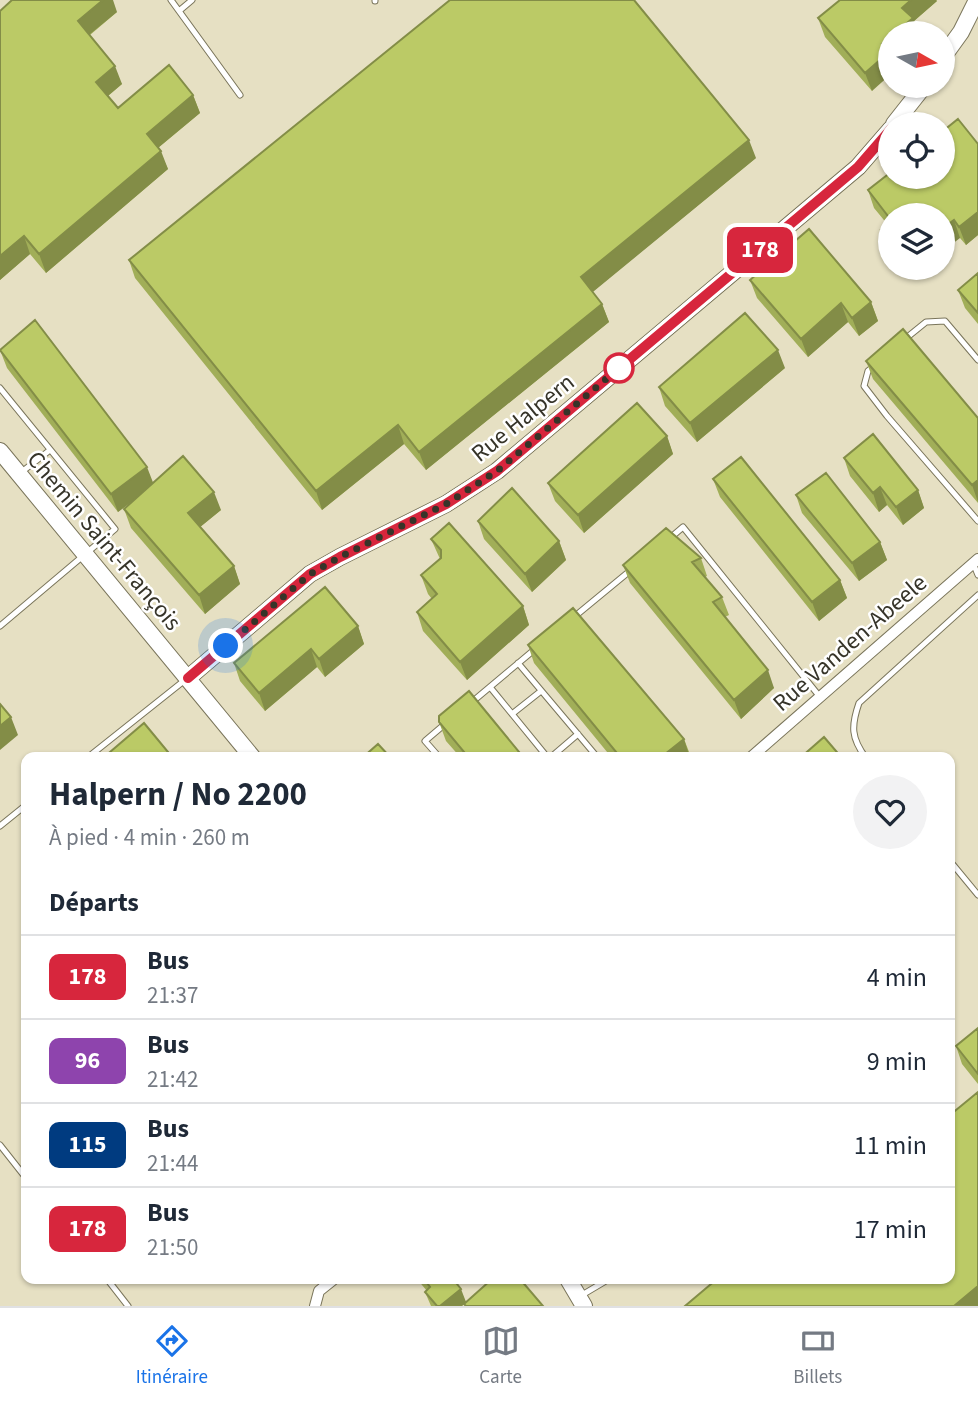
<!DOCTYPE html>
<html lang="fr">
<meta charset="utf-8">
<style>
:root{--surface:#fff;--page:#f2f2f3;--text:#1f2937;--muted:#747a83;--line:#e0e1e3;--accent:#1a73e8}
body{margin:0;font-family:"Source Sans 3",sans-serif;background:var(--page);color:var(--text);height:100vh;display:flex;flex-direction:column;font-size:26px;white-space:nowrap}
*{box-sizing:border-box;margin:0}
p{font-size:23px;color:var(--muted)}
.icon{flex:none;width:38px;height:38px;fill:none;stroke:currentColor;stroke-width:2;stroke-linecap:round;stroke-linejoin:round}
.map{position:relative;flex:1;overflow:hidden}
.side{position:absolute;left:21px;top:752px;width:934px;height:532px;display:flex;flex-direction:column;background:var(--surface);border-radius:14px;box-shadow:0 2px 5px #0004}
.side>*{flex:none}
.badge{padding:0 14px;border-radius:10px;font-size:24px;line-height:46px}
.needle{width:46px;rotate:99deg}
.fabs{position:absolute;left:878px;top:21px;display:grid;gap:14px}
.fabs a{display:grid;place-items:center;width:77px;height:77px;border-radius:50%;background:var(--surface);box-shadow:0 2px 5px #0004;font-size:35px}
.you{position:absolute;width:35px;height:35px;margin:-18px;border:5px solid #fff;border-radius:50%;background:#1a73e8;box-shadow:0 0 0 10px #1a73e833}
.map>.badge{position:absolute;translate:-50% -50%;box-shadow:0 0 0 4px #fff}
h2{padding:0 28px;font-size:26px;line-height:63px}
.round{display:grid;place-items:center;flex:none;width:74px;height:74px;border-radius:37px;background:var(--page)}
.headline{display:flex;align-items:center;justify-content:space-between;height:119px;padding:0 28px}
h1{font-size:33px;font-weight:700;line-height:52px}
ul{padding:0;list-style:none}
li{display:flex;align-items:center;gap:21px;height:84px;padding:0 28px;border-top:2px solid var(--line)}
li div{flex:1}
li b{display:block;font-size:26px}
li em{font-style:normal}
li .badge{min-width:77px;font-weight:700;text-align:center}
.tab-bar{display:flex;justify-content:space-around;align-items:center;height:98px;border-top:2px solid var(--line);background:var(--surface);font-size:19px;color:var(--muted)}
.tab-bar a{display:grid;justify-items:center;gap:4px}
.tab-bar .on{color:var(--accent)}
.map>svg:first-child{display:block}
</style>
<div class="map">
<svg width="978" height="1306" viewBox="0 0 978 1306">
<rect width="100%" height="100%" fill="#e6e0c3"/>
<g fill="none" stroke-linecap="round" stroke-linejoin="round">
<defs>
<path id="lane" d="M171,0L240,95
M375,0V1
M179,11L192,0
M905,339L926,322L945,321L978,360
M874,366L868,371L864,386L887,416L978,521
M0,388L115,529L0,626
M19,474L50,450
M669,539L683,527L820,697
M973,563L978,575
M574,617L631,570
M518,663L598,758
M490,687L548,758
M472,702L534,650
M512,714L541,691
M87,758L185,680
M440,758L425,741L445,724
M550,758L578,734
M866,758C851,738 851,726 859,703L978,595
M0,826L26,805
M950,861L978,895
M0,1145L26,1178
M107,1279L128,1306
M582,1295L609,1279"/>
<path id="street" d="M750,758L978,559
M315,1306L319,1291L334,1279"/>
<path id="secondary" d="M943,57L961,32L977,0
M894,124L924,86
M0,451L253,758
M188,678L310,574L340,557L446,504L497,471L858,167L891,129
M568,1279L584,1306"/>
</defs>
<use href="#lane" stroke="#7a755b" stroke-width="7"/>
<use href="#street" stroke="#7a755b" stroke-width="12"/>
<use href="#secondary" stroke="#7a755b" stroke-width="18"/>
<use href="#lane" stroke="#fff" stroke-width="5"/>
<use href="#street" stroke="#fff" stroke-width="10"/>
<use href="#secondary" stroke="#fff" stroke-width="16"/>
</g>
<path fill="#a1ae58" d="M840,0H936L937,1L914,21L919,33H891L872,91L825,37L818,18Z
M0,11L117,12L90,35L122,84L108,96L118,108L193,95L200,113L158,148L168,169L46,273L30,254L0,280Z
M978,144V235L966,245L960,238L891,215V252L888,248L881,230L888,225L874,208L868,190Z
M756,158L592,292L602,304L609,322L426,470L404,444L322,510L135,278L129,260Z
M903,268H922L910,277Z
M978,273V324L965,308L958,290Z
M750,280L871,302L878,321L859,336L848,322L808,357L757,298Z
M0,350L153,483L221,510L200,527L234,566L240,584L205,614L131,528L124,509L136,498L118,512L7,368Z
M866,361L978,418V503L873,379Z
M785,368L697,442L665,406L659,387Z
M667,436L673,454L584,533L555,501L548,483Z
M844,458L918,490L924,508L903,525L887,505L879,512L850,476Z
M713,479L840,580L847,598L819,621L720,497Z
M796,495L880,542L887,560L859,581L802,513Z
M478,521L559,541L566,560L532,592L484,539Z
M431,539L523,606L529,625L467,680L423,631L417,612L432,599L428,594L421,575L440,559Z
M701,558L707,576L705,577L722,597L729,615L725,617L774,688L741,719L630,583L623,565Z
M358,626L364,644L325,677L317,667L265,711L240,681L234,663Z
M528,645L684,739L691,757L612,758L534,663Z
M439,722L524,758H461L446,741Z
M978,1028V1084L962,1064L956,1046Z
M417,1279H453L466,1302L543,1306H465L464,1304L462,1306H431L425,1292L427,1291Z"/>
<path fill="#838d47" d="M103,0H113L117,12L84,39L78,21Z
M911,0H936L937,1L914,21L919,33H895L902,8Z
M891,37V74L872,91L865,73L882,44Z
M115,66L122,84L103,100L96,82Z
M193,95L200,113L153,152L147,134Z
M749,140L756,158L588,296L581,277Z
M161,151L168,169L46,273L39,254Z
M978,212V235L966,245L959,227Z
M954,220L960,238L943,251V228Z
M24,236L30,254L0,280V256Z
M907,268H922L910,277Z
M871,302L878,321L859,336L852,318Z
M841,303L848,322L808,357L801,339Z
M602,304L609,322L426,470L419,452Z
M778,350L785,368L697,442L690,423Z
M398,425L404,444L322,510L316,491Z
M667,436L673,454L584,533L578,515Z
M147,467L154,485L118,512L111,494Z
M978,480V502L972,485Z
M880,487L887,505L879,512L873,493Z
M918,490L924,508L903,525L896,507Z
M214,492L221,510L194,532L188,513Z
M559,541L566,560L532,592L525,574Z
M880,542L887,560L859,581L852,563Z
M234,566L240,584L205,614L199,595Z
M840,580L847,598L819,621L812,602Z
M523,606L529,625L467,680L460,662Z
M358,626L364,644L325,677L319,659Z
M311,649L317,667L265,711L259,693Z
M768,670L774,688L741,719L734,700Z
M11,717L18,735L0,750V726Z
M684,739L690,758H660Z
M978,1286V1306H954Z
M461,1289L466,1302L462,1306H440Z"/>
<path fill="#bbca66" stroke="#838d47" stroke-width="2" d="M12,0H103L78,21L115,66L96,82L118,108L169,65L193,95L147,134L161,151L39,254L24,236L0,256V11Z
M450,0H634L749,140L581,277L602,304L419,452L398,425L316,491L129,260Z
M840,0H911L902,8L913,18L895,33H891V37L882,44L889,52L865,73L818,18Z
M958,119L978,144V212L959,227L954,220L943,228V215H891V220L868,190L891,172V177H943V131Z
M891,223V242L881,230Z
M809,229L871,302L852,318L841,303L801,339L750,280Z
M978,273V313L958,290Z
M745,313L778,350L690,423L659,387Z
M35,320L147,467L111,494L0,350Z
M903,329L978,418V480L972,485L866,361Z
M637,403L667,436L578,515L548,483Z
M873,434L918,490L896,507L880,487L873,493L844,458Z
M183,456L214,492L188,513L234,566L199,595L124,509Z
M741,457L840,580L812,602L713,479Z
M826,473L880,542L852,563L796,495Z
M512,488L559,541L525,574L478,521Z
M449,523L523,606L460,662L417,612L437,594L421,575L441,558V550L431,539Z
M666,528L701,558L692,562L722,597L713,602L768,670L734,700L623,565Z
M325,587L358,626L319,659L311,649L259,693L234,663Z
M573,608L684,739L660,758H621L528,645Z
M469,691L524,758H469L439,722V716Z
M0,704L11,717L0,726Z
M144,723L173,758H103Z
M824,737L842,758H800Z
M378,744L391,758H362Z
M978,1028V1074L956,1046Z
M978,1092V1286L954,1306H685L717,1279H950V1115Z
M424,1279H453L461,1289L440,1306H437L425,1292L430,1287Z
M492,1279H520L543,1306H466L464,1304Z"/>
<g fill="none" stroke-linecap="round" stroke-linejoin="round">
<defs>
<path id="line" d="M188,678L310,574L340,557L446,504L497,471L858,167L891,129"/>
</defs>
<use href="#line" stroke="#fff" stroke-width="16"/>
<use href="#line" stroke="#d7263d" stroke-width="10"/>
<path stroke="#363429" stroke-width="7" stroke-dasharray="0 12.6" d="M226,646L310,574L340,557L446,504L497,471L624,364L619,368"/>
</g>
<circle fill="#fff" stroke="#d7263d" stroke-width="3.5" cx="619" cy="368" r="14"/>
<g text-anchor="middle" dominant-baseline="central" stroke-width="5" stroke-linejoin="round" paint-order="stroke">
<g font-size="24" fill="#363429" stroke="#fff">
<text transform="translate(523 418) rotate(-39)">Rue Halpern</text>
<text transform="translate(104 541) rotate(50)">Chemin Saint-François</text>
<text transform="translate(850 643) rotate(-41)">Rue Vanden-Abeele</text>
</g>
</g>
</svg>
<div class="fabs">
<a><svg class="needle" viewBox="-14 -14 28 28"><path d="M0-13l5 13h-10z" fill="#e53935"/><path d="M0 13l5-13h-10z" fill="#747a83"/></svg></a>
<a><svg class="icon" aria-label="locate" viewBox="0 0 24 24"><circle cx="12" cy="12" r="6"/><path d="M12 2v4M12 18v4M2 12h4M18 12h4"/></svg></a>
<a><svg class="icon" aria-label="layers" viewBox="0 0 24 24"><path d="M12 4l9 5-9 5-9-5zM3 14l9 5 9-5"/></svg></a>
</div>
<div class="you" style="left:226px;top:646px"></div>
<b class="badge" style="left:760px;top:250px;background:#d7263d;color:#fff">178</b>
<section class="side">
<div class="headline"><div><h1>Halpern / No 2200</h1><p>À pied · 4 min · 260 m</p></div><a class="round"><svg class="icon" aria-label="heart" viewBox="0 0 24 24"><path d="M12 20l-8-8c-3-5 5-10 8-4 3-6 11-1 8 4z"/></svg></a></div>
<h2>Départs</h2>
<ul>
<li><span class="badge" style="background:#d7263d;color:#fff">178</span><div><b>Bus</b><p>21:37</p></div><em>4 min</em></li>
<li><span class="badge" style="background:#8e44ad;color:#fff">96</span><div><b>Bus</b><p>21:42</p></div><em>9 min</em></li>
<li><span class="badge" style="background:#003b80;color:#fff">115</span><div><b>Bus</b><p>21:44</p></div><em>11 min</em></li>
<li><span class="badge" style="background:#d7263d;color:#fff">178</span><div><b>Bus</b><p>21:50</p></div><em>17 min</em></li>
</ul>
</section>
</div>
<nav class="tab-bar">
<a class="on"><svg class="icon" aria-label="directions" viewBox="0 0 24 24"><path d="M12 3l9 9-9 9-9-9zM9 14v-3h6M13 9l2 2-2 2"/></svg>Itinéraire</a>
<a><svg class="icon" aria-label="map" viewBox="0 0 24 24"><path d="M3 6l6-2 6 2 6-2v14l-6 2-6-2-6 2zM9 4v14M15 6v14"/></svg>Carte</a>
<a><svg class="icon" aria-label="tickets" viewBox="0 0 24 24"><path d="M3 7h18v10H3zM15 7v10"/></svg>Billets</a>
</nav>
